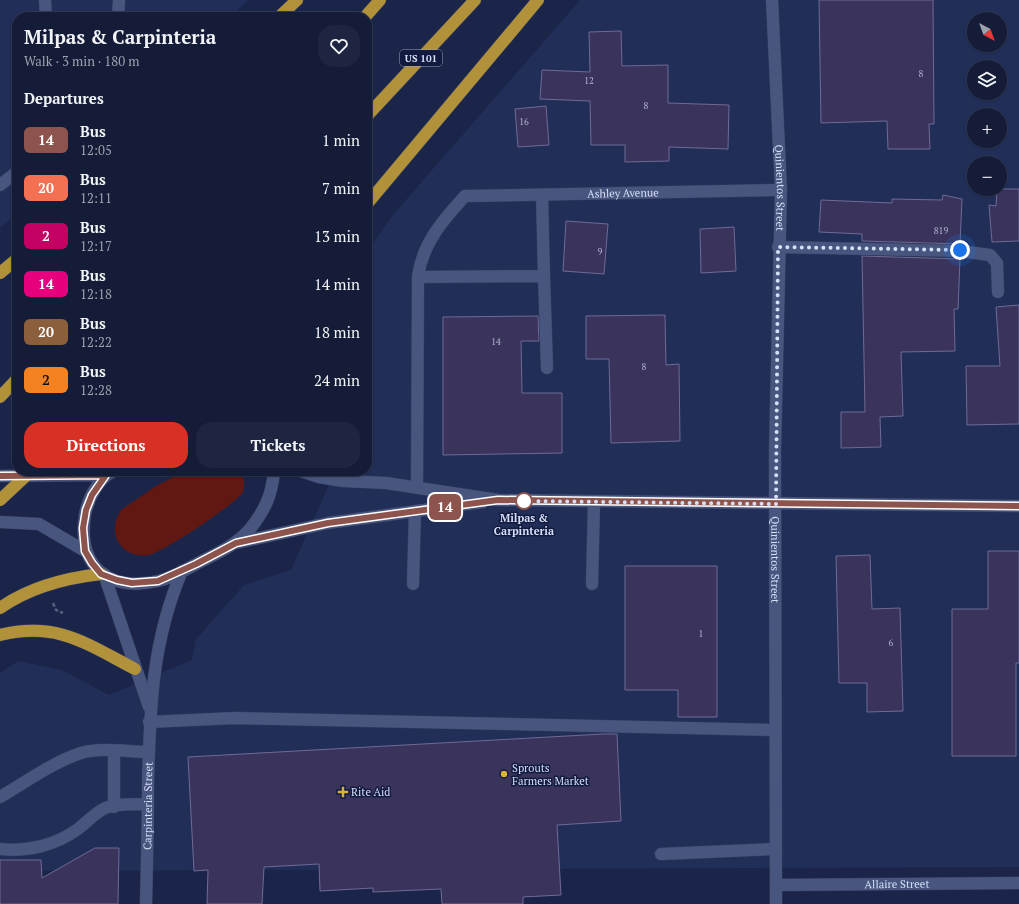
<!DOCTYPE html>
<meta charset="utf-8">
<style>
:root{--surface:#141c38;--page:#1d2540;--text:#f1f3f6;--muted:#9da1ae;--line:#333a53;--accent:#d93025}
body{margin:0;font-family:"PT Serif",serif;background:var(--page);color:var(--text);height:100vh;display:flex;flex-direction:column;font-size:15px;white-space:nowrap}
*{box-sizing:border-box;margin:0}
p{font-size:13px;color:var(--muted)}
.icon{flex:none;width:22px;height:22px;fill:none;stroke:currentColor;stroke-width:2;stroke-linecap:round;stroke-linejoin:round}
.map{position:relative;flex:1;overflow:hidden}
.details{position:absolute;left:12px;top:12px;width:360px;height:464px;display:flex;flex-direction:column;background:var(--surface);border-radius:16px;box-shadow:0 1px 3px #0004,0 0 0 1px var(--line)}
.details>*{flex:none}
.badge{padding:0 8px;border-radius:6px;font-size:14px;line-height:26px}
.needle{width:26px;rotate:139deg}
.buttons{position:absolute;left:967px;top:12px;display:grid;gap:8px}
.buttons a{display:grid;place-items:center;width:40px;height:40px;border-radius:50%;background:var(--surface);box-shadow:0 1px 3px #0004,0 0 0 1px var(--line);font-size:20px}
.you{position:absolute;width:20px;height:20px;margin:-10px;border:3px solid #fff;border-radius:50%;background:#1a73e8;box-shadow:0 0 0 6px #1a73e833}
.map>.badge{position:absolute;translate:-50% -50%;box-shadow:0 0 0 2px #fff}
h2{padding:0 12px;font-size:15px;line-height:36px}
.round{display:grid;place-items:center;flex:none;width:42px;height:42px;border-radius:16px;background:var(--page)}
.summary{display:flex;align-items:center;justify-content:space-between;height:68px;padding:0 12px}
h1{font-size:19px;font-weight:700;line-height:30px}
.cta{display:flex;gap:8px;margin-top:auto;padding:8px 12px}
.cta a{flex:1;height:46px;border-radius:16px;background:var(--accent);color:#fff;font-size:16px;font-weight:700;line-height:46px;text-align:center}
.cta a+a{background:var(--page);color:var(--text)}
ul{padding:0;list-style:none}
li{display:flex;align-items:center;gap:12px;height:48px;padding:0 12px}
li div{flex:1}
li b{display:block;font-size:15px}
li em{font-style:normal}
li .badge{min-width:44px;font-weight:700;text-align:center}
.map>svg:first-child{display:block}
</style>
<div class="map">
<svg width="1019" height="904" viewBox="0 0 1019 904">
<rect width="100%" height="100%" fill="#1b254a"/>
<path fill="#212e58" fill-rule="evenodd" d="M0,0H248L230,17H17V214L0,228Z
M580,0H1019V867L0,871V673L18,661L62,670L109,695L192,660L196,639L244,585L291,570L335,471H367V252L392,216ZM974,19H1000V45H974ZM974,67H1000V93H974ZM974,115H1000V141H974ZM974,163H1000V189H974Z"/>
<path fill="#611812" d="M185,471H241C244,477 245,486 243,492C236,504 163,552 149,555C122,560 105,533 121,510L156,486Z"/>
<path fill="#3a345d" stroke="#6f6a97" d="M819,0H933L934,124H929L930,149H888L887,121L821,123Z
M621,31L622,66L668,65V103L729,105L728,149L669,147V161L625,162V145H591L590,101L540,99L542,70L590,72L589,32Z
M546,106L549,145L518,147L515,109Z
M997,189H1019V241L992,242L989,205L996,206Z
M943,195L962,199L960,244L862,241V234L819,232L821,200L892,203V199L942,200Z
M566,221L608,224L604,274L563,271Z
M734,227L736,271L701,273L700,229Z
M862,256L960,259L958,309H954L955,351L901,352L903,416L880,417L881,447L841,448V412H865Z
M1019,305V424L967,425L966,366H1000L996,307Z
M665,315L666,365L679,364L680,441L611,443L609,359H586V316Z
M538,316L539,341H521L522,393H562V453L443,455V317Z
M988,551H1019V663H1016V756H952V609H988Z
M870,555L872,609L900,608L903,711L867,712V683H839L836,556Z
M625,566H717V717H678V690H625Z
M603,734H617L621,821L557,825L561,895L523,897V904H442L441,889L373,892V888L320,891L319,864L264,867L262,904H207L208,870L194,871L188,757Z
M95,848H119L118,904H0V860H41L42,878Z"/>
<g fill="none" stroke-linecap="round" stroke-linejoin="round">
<defs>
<path id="service" d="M45,0L46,17
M118,17L119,0
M0,185L17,172
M778,247L960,251L990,255L997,263L998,292
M544,276L547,368
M418,277L544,276L542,195
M417,488L418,277C422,244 443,220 465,196
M413,584L415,511
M592,584L594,503
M149,722L235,718L775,730
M114,751V807
M0,797C26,782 53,762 81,753C102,747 128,752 149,752
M0,849C28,852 56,845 78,829C87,822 95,813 105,808C118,803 135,805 148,804
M661,854L776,849"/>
<g id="minor">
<path id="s1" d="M772,0L781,190L775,451L776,904"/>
<path id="s2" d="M465,196L781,190"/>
<path id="s3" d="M776,885L1019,883"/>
</g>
<g id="tertiary">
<path d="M104,574L149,707"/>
<path id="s4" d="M146,904C147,863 148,823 148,782C150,707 152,641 182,571"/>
</g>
<path id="secondary" d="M114,471C98,478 88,499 85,515C77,566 108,592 158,581C173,578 188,568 202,561C220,552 237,544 250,529C265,510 272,495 274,471
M301,471L319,477L343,481L386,483L498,500L1019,506
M0,476L106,475
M0,522L39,524L85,551
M236,543L328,523L483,502"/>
<path id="motorway" d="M279,17L297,0
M365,17L380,0
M367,116L475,0
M367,204L538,0
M0,273L17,259
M0,397L17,379
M0,608C30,587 65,578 101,574
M0,635C57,621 87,644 135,669"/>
</defs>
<use href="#service" stroke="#383f5f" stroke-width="13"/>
<use href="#minor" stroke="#383f5f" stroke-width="13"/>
<use href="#tertiary" stroke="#383f5f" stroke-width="13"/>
<use href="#secondary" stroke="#383f5f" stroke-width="13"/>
<use href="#motorway" stroke="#383f5f" stroke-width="13"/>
<path stroke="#545d7f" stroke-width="2.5" stroke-dasharray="4 2" stroke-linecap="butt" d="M53,603L56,610L63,613"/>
<use href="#service" stroke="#48567f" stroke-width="12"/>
<use href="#minor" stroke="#48567f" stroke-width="12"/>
<use href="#tertiary" stroke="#48567f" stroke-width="12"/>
<use href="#secondary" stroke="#48567f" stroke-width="12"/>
<use href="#motorway" stroke="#b1923a" stroke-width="12"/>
<defs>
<path id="motorway-bridge" d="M0,500L31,471"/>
</defs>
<use href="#motorway-bridge" stroke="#383f5f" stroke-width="13" stroke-linecap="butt"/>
<use href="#motorway-bridge" stroke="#b1923a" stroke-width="12"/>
</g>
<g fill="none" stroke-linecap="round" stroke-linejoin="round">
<defs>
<path id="line" d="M0,476L106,475L92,495L86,510L83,528L85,551L92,563L101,574L117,580L132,583L158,581L196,564L236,543L328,523L498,500L1019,506"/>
</defs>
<use href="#line" stroke="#fff" stroke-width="9"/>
<use href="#line" stroke="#8c544c" stroke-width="6"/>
<path stroke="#d6dff8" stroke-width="4" stroke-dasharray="0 7.2" d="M524,501L776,504L778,247L960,250"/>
</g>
<circle fill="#fff" stroke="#8c544c" stroke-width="2" cx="524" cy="501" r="8"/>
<g fill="#dcb233" stroke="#121b3f" stroke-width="1.5">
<circle cx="504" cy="774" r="4"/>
<path d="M341 786h4v4h4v4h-4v4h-4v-4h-4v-4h4z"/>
</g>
<g text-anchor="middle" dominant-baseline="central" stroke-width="3" stroke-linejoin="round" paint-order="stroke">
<g font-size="9" fill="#afb4d1">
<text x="921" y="74">8</text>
<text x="589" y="81">12</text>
<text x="646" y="106">8</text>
<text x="524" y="122">16</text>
<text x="941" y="231">819</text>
<text x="600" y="252">9</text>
<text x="496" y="342">14</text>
<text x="644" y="367">8</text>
<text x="701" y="634">1</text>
<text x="891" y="643">6</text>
</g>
<rect fill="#121b3f" stroke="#9ba4c0" stroke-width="1" x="400" y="50" width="42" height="16" rx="3"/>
<g font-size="10" font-weight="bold" fill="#d6dff8">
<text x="421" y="58">US 101</text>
</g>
<g font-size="11" fill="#d6dff8" stroke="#121b3f">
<text stroke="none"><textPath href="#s1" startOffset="188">Quinientos Street</textPath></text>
<text stroke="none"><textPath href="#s2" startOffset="158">Ashley Avenue</textPath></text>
<text stroke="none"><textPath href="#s1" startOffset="560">Quinientos Street</textPath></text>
<text stroke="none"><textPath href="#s4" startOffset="98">Carpinteria Street</textPath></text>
<text stroke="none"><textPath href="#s3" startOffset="121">Allaire Street</textPath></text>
</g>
<g font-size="11" font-weight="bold" fill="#d6dff8" stroke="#121b3f">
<text x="524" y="518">Milpas &amp;<tspan x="524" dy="13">Carpinteria</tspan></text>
</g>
<g font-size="11" fill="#d6dff8" stroke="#121b3f" text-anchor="start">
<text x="512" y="768">Sprouts<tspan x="512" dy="13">Farmers Market</tspan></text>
<text x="351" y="792">Rite Aid</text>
</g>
</g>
</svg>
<div class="buttons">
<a><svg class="needle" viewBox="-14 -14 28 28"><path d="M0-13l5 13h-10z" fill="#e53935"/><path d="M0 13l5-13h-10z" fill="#9da1ae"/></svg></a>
<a><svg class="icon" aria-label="layers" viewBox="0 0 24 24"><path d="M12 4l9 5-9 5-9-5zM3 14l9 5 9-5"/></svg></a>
<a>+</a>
<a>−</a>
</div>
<div class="you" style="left:960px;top:250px"></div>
<b class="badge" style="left:445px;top:507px;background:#8c544c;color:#fff">14</b>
<section class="details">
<div class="summary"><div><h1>Milpas &amp; Carpinteria</h1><p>Walk · 3 min · 180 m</p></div><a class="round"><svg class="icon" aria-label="heart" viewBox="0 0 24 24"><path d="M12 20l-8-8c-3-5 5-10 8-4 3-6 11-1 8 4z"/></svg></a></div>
<h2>Departures</h2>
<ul>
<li><span class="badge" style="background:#8c544c;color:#fff">14</span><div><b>Bus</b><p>12:05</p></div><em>1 min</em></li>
<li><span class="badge" style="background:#f37053;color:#fff">20</span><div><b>Bus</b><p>12:11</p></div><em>7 min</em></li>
<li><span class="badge" style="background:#c40063;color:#fff">2</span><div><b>Bus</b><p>12:17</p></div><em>13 min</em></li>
<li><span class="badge" style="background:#e6007e;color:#fff">14</span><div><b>Bus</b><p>12:18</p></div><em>14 min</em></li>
<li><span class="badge" style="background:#8b5e3c;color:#fff">20</span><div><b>Bus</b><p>12:22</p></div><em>18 min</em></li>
<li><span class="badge" style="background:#f58220;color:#111">2</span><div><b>Bus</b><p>12:28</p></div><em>24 min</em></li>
</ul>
<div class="cta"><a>Directions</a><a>Tickets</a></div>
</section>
</div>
